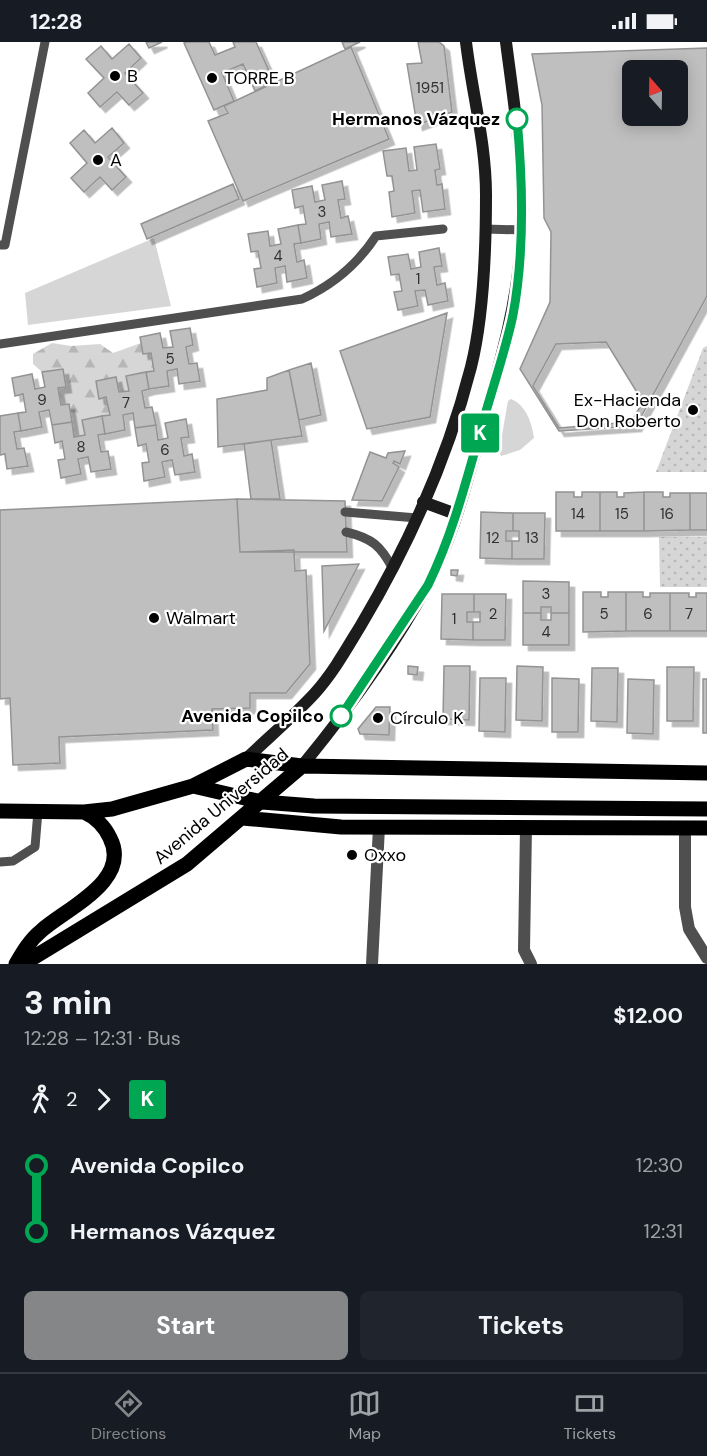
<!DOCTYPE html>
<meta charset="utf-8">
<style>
:root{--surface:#171b24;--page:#20242c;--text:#f1f3f6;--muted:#9ea1a6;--line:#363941;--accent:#858687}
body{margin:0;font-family:"DM Sans",sans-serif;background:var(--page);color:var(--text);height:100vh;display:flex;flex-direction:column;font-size:22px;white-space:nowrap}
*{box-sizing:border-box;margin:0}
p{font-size:20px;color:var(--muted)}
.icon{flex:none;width:33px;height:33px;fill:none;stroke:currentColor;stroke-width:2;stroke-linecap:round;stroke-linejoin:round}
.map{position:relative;height:922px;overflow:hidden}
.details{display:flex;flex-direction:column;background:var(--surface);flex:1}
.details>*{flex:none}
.badge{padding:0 12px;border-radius:4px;font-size:21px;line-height:39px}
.needle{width:39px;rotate:340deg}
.tools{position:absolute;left:622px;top:18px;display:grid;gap:12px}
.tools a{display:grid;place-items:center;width:66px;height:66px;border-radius:9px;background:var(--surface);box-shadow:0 3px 15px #0003;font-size:30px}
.map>.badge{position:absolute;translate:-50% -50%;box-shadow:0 0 0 3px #fff}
.legs{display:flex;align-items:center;gap:9px;height:66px;padding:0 24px;font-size:20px}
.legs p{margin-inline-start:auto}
.headline{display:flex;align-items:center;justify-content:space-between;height:102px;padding:0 24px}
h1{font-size:33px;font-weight:700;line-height:45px}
.cta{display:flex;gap:12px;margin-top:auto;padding:12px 24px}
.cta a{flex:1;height:69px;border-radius:9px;background:var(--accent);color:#fff;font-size:24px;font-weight:700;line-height:69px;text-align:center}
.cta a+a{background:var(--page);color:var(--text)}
ul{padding:0 24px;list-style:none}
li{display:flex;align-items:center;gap:21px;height:66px;font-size:22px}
li i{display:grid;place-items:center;width:9px;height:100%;margin:0 8px;background:currentColor}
li i::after{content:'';width:15px;height:15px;margin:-8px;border:4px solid;border-radius:50%;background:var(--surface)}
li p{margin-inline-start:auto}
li:first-child i{background:linear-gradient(#0000 50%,currentColor 0)}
li:last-child i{background:linear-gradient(currentColor 50%,#0000 0)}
.status{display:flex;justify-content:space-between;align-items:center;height:42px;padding:0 30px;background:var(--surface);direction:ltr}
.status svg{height:16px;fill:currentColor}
.tabs{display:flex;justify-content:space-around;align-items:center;height:84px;border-top:2px solid var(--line);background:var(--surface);font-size:16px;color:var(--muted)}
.tabs a{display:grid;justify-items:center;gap:3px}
.tabs .current{color:var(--accent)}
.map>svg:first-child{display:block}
</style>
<div class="status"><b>12:28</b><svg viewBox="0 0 49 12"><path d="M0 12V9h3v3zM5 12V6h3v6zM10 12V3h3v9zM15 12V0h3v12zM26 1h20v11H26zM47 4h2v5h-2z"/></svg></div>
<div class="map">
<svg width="707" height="922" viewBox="0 0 707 922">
<defs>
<pattern id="forest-firs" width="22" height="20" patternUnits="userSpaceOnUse" patternTransform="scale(1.5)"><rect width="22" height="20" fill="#d6d6d6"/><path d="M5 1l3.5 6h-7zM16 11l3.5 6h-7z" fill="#b6b6b6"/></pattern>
<pattern id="park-dots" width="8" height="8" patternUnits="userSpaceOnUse" patternTransform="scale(1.5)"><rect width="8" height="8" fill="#d6d6d6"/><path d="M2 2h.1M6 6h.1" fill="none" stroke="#b6b6b6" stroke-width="1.8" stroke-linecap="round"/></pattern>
<filter id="shadow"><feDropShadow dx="5.5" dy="5.5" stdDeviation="0" flood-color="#0004"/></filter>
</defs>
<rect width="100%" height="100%" fill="#fff"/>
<path fill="#d6d6d6" d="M154,196L171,264L28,283L25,251Z
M511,357C526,363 532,381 534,396L520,408L501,414L499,410L508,359Z"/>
<path fill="url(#forest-firs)" d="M52,301L71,304L100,302L113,311L141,301L143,312L151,311L154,329L126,334L129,349L119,350L116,336L96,339L99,356L106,355L110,373L82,378L85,393L74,395L69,362L61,363L58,346L63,327L42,330L33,322V312Z"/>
<path fill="url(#park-dots)" d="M707,304V430H656L703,306Z
M659,495H707V545H660Z"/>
<path fill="#bfbfbf" stroke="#939393" stroke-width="1.5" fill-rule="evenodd" filter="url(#shadow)" d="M146,0H162L149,6Z
M187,0H209L215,13L235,5L233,0H256L274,40L255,49L243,22L222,31L234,59L214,68L184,1Z
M342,0H360L345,7Z
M418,0H439L444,4L452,70L417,83L407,22L422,21Z
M129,2L141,16L125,31L143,51L129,63L117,50L100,65L88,51L104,36L86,17L101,4L112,17Z
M351,5L389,97L243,159L208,79L228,71L224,64Z
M707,6V254L636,384L559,389L520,327L550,260L551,190L544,176L542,63L532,12ZM633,28H678V74H633ZM606,300L643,360L631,380L559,386L533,344L556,302Z
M112,86L124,101L108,115L126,135L112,148L100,135L84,150L71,136L87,121L70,101L84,88L95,101Z
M436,102L440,127L435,128L437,143L442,142L445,167L423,170L420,148L412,149L415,171L392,175L389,150L394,149L392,134H387L383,109L406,106L409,129L417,128L414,105Z
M342,139L345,157L338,158L341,176L348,174L352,192L331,195L329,180L319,182L321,197L301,201L298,183L306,182L303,164L295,166L292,148L312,144L315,160L325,158L322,143Z
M233,142L239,157L147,197L141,182Z
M298,183L301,201L294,202L297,220L304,218L307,236L287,240L285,224L275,226L277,241L257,245L254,227L261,226L258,209L251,210L248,192L268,189L270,204L281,202L278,187Z
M439,206L442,224L434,225L437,243L445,241L448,259L428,263L425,248L415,249L418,264L398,268L394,250L402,249L399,232L391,233L388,215L408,212L411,227L421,225L419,210Z
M447,271L430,375L367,387L340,309Z
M190,286L193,303L186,305L189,322L197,321L200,339L179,342L177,327L167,329L169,344L149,347L146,330L154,329L151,311L143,312L140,295L160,291L163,306L173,305L170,289Z
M311,321L321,373L299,378L289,328Z
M63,327L66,345L58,346L61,363L69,362L72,380L52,383L49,368L39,370L42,385L21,389L18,371L26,370L23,352L15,354L12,336L32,332L35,347L45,345L42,330Z
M289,328L302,394L218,405L217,357L267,348V336Z
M146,330L149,347L142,349L145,366L152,365L156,383L135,386L133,371L123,373L125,388L105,392L102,374L110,373L106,355L99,357L96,339L116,335L119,350L129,349L126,334Z
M18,371L21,389L14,390L17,407L24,406L28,424L7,427L5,412L0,413V374Z
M102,374L105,392L98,393L101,410L108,409L111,427L91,430L88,415L78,417L81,432L61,436L58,418L65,417L62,399L55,401L52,383L72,380L74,395L85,393L82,378Z
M186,377L189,395L181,396L184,414L192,412L195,430L175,433L172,418L162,420L165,435L144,439L142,421L149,420L146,402L138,404L135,386L156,383L158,398L168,396L165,381Z
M271,398L280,457H251L244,402Z
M405,409L400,422L394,419L393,421L399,425L382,459L352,458L370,410L386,416L388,411Z
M556,450H574V455H582V450H600V489H556Z
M600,450H617V455H624V451L644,450V489H600Z
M644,450H663V455H670V451H690V488L644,489Z
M690,451H707V488H690Z
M237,457L240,510L294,508L295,529L306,528L310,622L286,651H250V666L212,667L213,688L59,695L60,721L13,723L10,656L0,657V468Z
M237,457L345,459L347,510H240Z
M481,470L513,471V489H506V499H512V517L480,516Z
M513,471H545L544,517H512V499H519V489H513Z
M359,522L324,589L322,524Z
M451,528H458L457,534L451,533Z
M523,539L569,540V571H551V565H541V571H523Z
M583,550H601V555H608V550H626V589L583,590Z
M626,550H643V555H650V551H670V589H626Z
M670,551H689V555H696V551H707V589H670Z
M442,552H474V570H467V580H473V598L441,597Z
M474,552H506L505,598H473V580H480V570H474Z
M523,571H541V578H551V571H569V603H523Z
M408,624L418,625L417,633L408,632Z
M444,624H470L469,678L443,677Z
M517,624L543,625L542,679L516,678Z
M667,625H694L693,679H667Z
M592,626H618L617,680L591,679Z
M480,636H506L505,690L479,689Z
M552,636L579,637L578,690H552Z
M628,637L654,638L653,692L627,691Z
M703,637H707V691H703Z
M376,665H390L389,693L360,692L358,687Z"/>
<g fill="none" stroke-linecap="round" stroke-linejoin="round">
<path stroke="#4f4f4f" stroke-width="9" d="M485,187L522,188
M0,203H5L45,0
M0,302L302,257C333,243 357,223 376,194L443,187
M345,470L417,476
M346,490C372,496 381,504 393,527
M0,820L13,819L35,805L38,769"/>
<path stroke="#4f4f4f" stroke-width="12" d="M526,785L524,908L531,922
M685,786V865L689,887L707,916
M372,922L379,785"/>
<path stroke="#1c1c1c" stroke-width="12" d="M423,460L456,472
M246,717C269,695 294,674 315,651C333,631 347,606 361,583C408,504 448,415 471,325C484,273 486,207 486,153C486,101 472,51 466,0
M302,724C347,669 394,605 428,542C453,497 466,442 480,393C496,333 515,274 520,212C527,141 515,70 506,0"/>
<path stroke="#000" stroke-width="15" d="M193,744L262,760L314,764L707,767
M0,769L84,770L112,767L193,744L246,717L302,724L707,731
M242,776L341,785L707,786
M16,922C23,910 30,898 41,889C65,867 132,839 110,796C105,785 95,775 84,770
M23,922L187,822L302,724"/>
</g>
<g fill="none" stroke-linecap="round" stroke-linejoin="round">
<defs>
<path id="line-1" d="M341,674L428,543C452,494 466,440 481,387C491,350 505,311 513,273C525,209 523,142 517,77"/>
</defs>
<use href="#line-1" stroke="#fff" stroke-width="14"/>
<use href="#line-1" stroke="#00a651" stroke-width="9"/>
</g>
<g fill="#000" stroke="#fff" stroke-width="2">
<circle cx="115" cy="34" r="6"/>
<circle cx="212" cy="36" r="6"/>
<circle cx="98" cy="118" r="6"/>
<circle cx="693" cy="368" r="6"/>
<circle cx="154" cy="576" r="6"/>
<circle cx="378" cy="676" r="6"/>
<circle cx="352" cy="813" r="6"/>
</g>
<g fill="#fff" stroke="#00a651" stroke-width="3">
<circle cx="517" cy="77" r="10"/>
<circle cx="341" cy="674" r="10"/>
</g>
<g text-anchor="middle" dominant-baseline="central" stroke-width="4.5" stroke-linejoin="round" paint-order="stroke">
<g font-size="15" fill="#303030">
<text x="430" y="46">1951</text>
<text x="322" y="170">3</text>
<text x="278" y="214">4</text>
<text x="418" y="237">1</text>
<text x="170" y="317">5</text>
<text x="42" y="358">9</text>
<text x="126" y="361">7</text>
<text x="81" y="405">8</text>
<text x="165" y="408">6</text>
<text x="578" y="472">14</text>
<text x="622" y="472">15</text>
<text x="667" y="472">16</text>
<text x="493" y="496">12</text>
<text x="532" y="496">13</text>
<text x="546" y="552">3</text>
<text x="493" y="572">2</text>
<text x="604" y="572">5</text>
<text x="648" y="572">6</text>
<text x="689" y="572">7</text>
<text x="454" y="577">1</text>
<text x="546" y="590">4</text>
</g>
<g font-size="18" fill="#000" stroke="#fff" text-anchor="start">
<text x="127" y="34">B</text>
<text x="224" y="36">TORRE B</text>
<text x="110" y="118">A</text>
<text x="681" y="358" text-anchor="end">Ex-Hacienda<tspan x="681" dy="21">Don Roberto</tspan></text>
<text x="166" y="576">Walmart</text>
<text x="390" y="676">Círculo K</text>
<text x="364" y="813">Oxxo</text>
</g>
<g font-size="18" font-weight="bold" fill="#000" stroke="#fff" text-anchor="end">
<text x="500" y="77">Hermanos Vázquez</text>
<text x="324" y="674">Avenida Copilco</text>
</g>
<g font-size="18" fill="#000" stroke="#fff">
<text transform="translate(221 764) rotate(-40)">Avenida Universidad</text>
</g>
</g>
</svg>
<div class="tools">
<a><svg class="needle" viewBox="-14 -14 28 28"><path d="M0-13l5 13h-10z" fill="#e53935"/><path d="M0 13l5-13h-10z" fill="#9ea1a6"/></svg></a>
</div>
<b class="badge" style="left:480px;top:391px;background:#00a651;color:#fff">K</b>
</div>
<section class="details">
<div class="headline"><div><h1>3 min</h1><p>12:28 – 12:31 · Bus</p></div><b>$12.00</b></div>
<div class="legs"><svg class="icon" aria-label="walk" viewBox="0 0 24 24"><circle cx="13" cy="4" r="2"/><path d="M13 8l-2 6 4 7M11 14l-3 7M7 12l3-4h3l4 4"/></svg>2<svg class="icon" aria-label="forward" viewBox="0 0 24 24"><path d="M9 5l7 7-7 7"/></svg><b class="badge" style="background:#00a651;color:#fff">K</b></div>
<ul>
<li><i style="color:#00a651"></i><b>Avenida Copilco</b><p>12:30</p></li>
<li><i style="color:#00a651"></i><b>Hermanos Vázquez</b><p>12:31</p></li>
</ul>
<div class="cta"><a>Start</a><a>Tickets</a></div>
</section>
<nav class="tabs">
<a class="current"><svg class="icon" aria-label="directions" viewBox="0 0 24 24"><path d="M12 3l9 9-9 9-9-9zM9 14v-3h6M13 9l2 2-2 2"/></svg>Directions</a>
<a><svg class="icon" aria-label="map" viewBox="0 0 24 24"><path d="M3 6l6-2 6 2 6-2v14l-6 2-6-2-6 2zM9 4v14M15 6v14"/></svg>Map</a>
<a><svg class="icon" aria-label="tickets" viewBox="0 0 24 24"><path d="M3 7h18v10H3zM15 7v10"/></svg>Tickets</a>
</nav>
